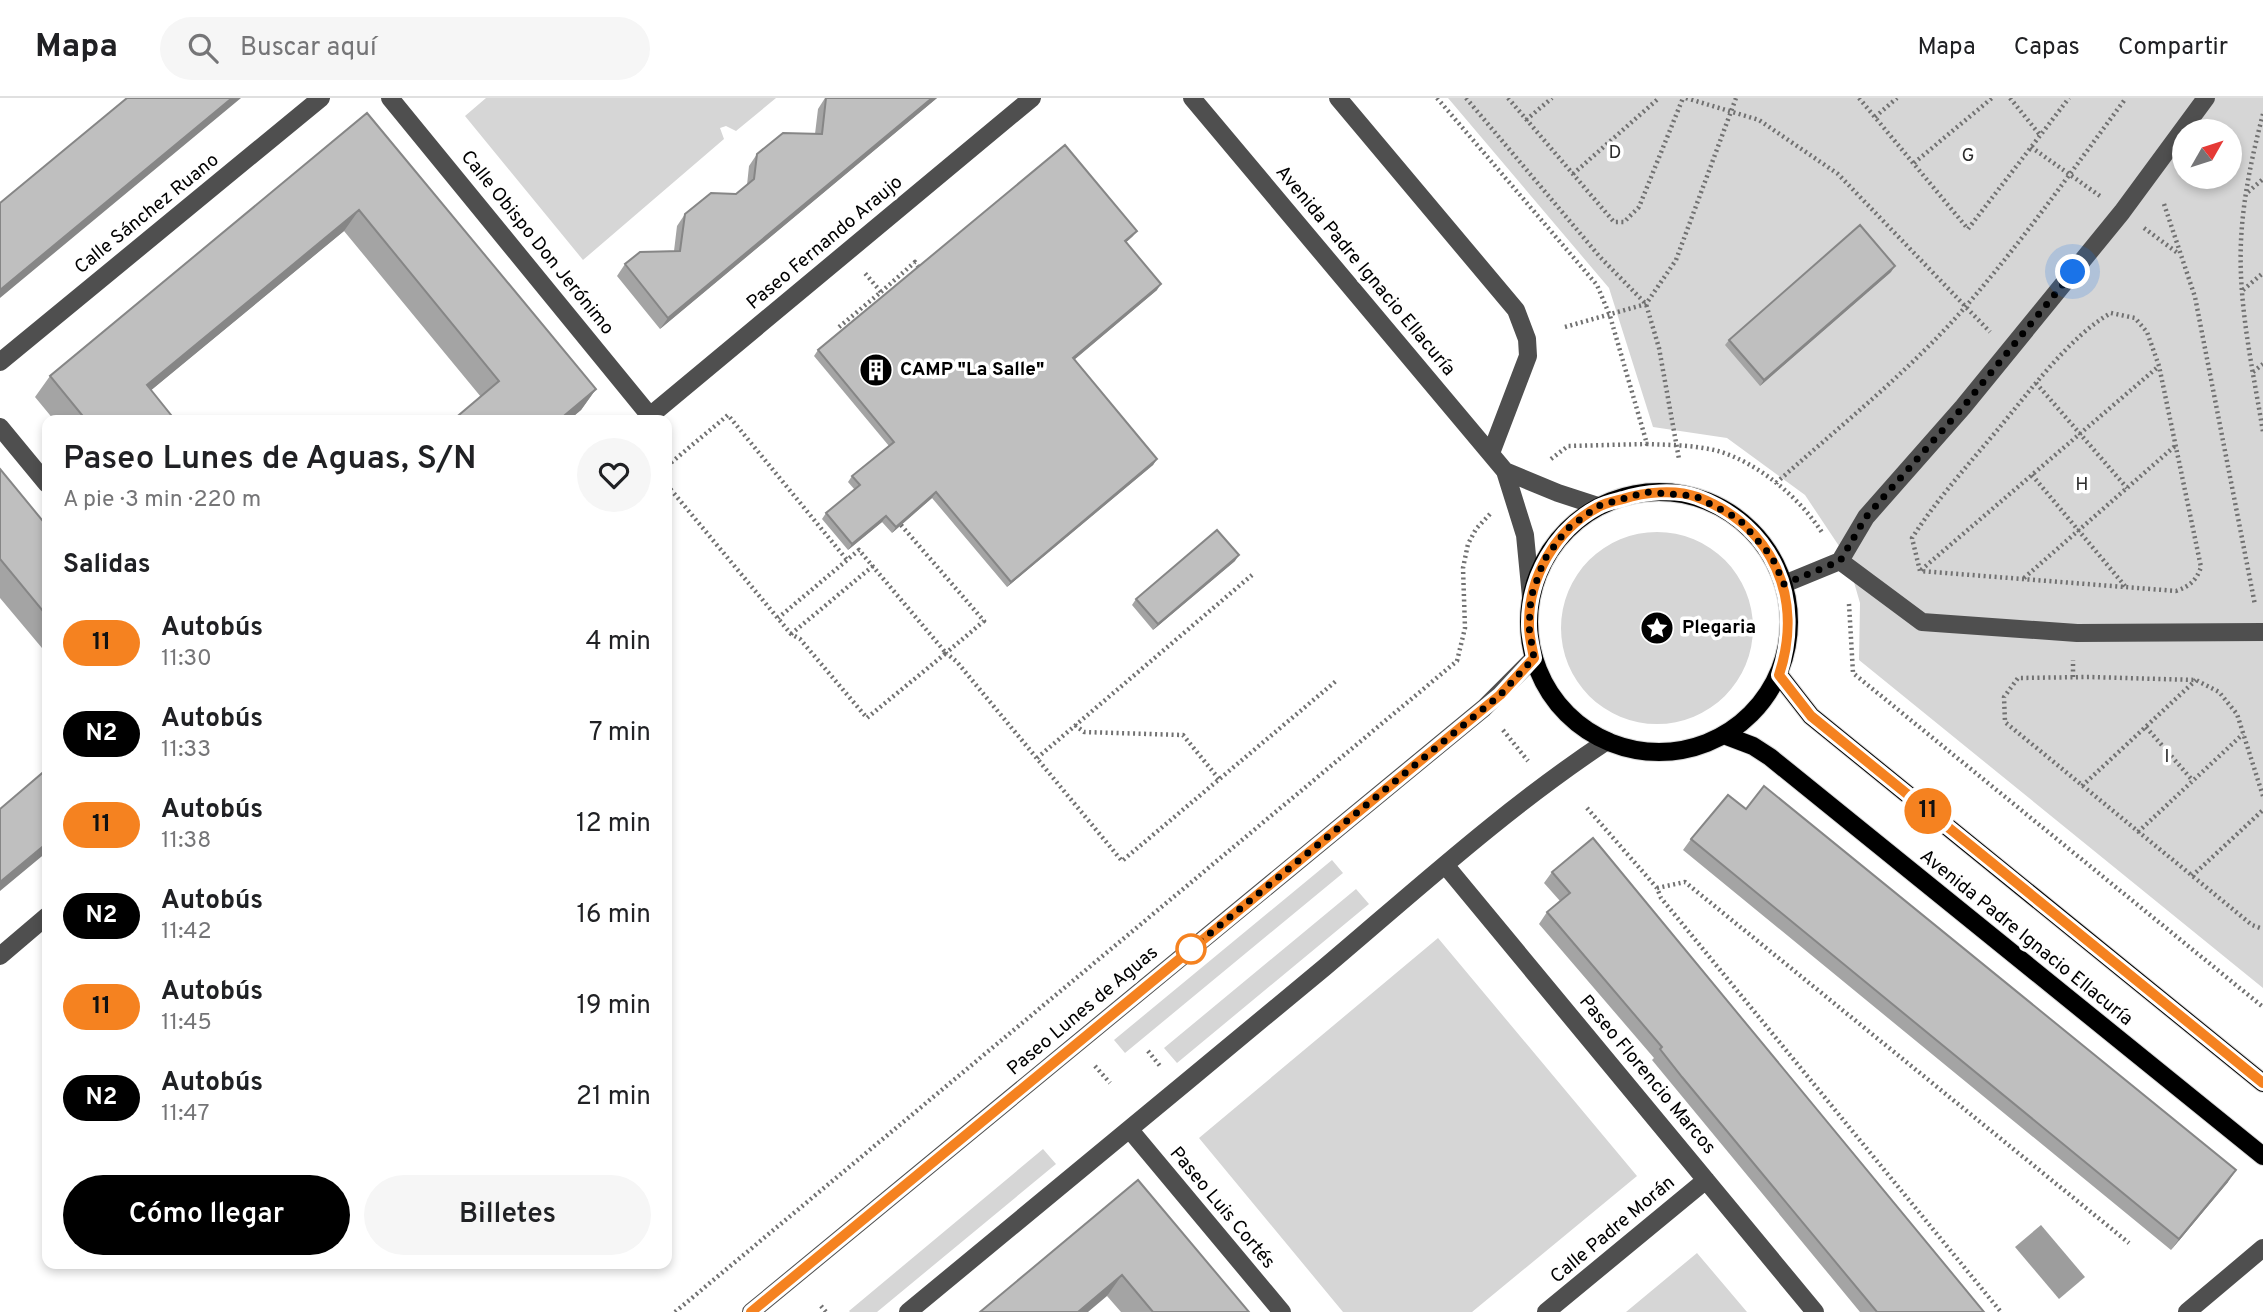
<!DOCTYPE html>
<html lang="es">
<meta charset="utf-8">
<style>
:root{--surface:#fff;--page:#f6f6f6;--text:#202124;--muted:#757577;--line:#e0e0e0;--accent:#000}
body{margin:0;font-family:Overpass,sans-serif;background:var(--page);color:var(--text);height:100vh;display:flex;flex-direction:column;font-size:26px;white-space:nowrap}
*{box-sizing:border-box;margin:0}
p{font-size:23px;color:var(--muted)}
.icon{flex:none;width:38px;height:38px;fill:none;stroke:currentColor;stroke-width:2;stroke-linecap:round;stroke-linejoin:round}
.map{position:relative;flex:1;overflow:hidden}
.panel{position:absolute;left:42px;top:317px;width:630px;height:854px;display:flex;flex-direction:column;background:var(--surface);border-radius:14px;box-shadow:0 4px 10px #0003}
.panel>*{flex:none}
.badge{padding:0 14px;border-radius:23px;font-size:24px;line-height:46px}
.needle{width:46px;rotate:51deg}
.tools{position:absolute;left:2172px;top:21px;display:grid;gap:14px}
.tools a{display:grid;place-items:center;width:70px;height:70px;border-radius:50%;background:var(--surface);box-shadow:0 4px 10px #0003;font-size:35px}
.you{position:absolute;width:35px;height:35px;margin:-18px;border:5px solid #fff;border-radius:50%;background:#1a73e8;box-shadow:0 0 0 10px #1a73e833}
.map>.badge{position:absolute;translate:-50% -50%;box-shadow:0 0 0 4px #fff}
h2{padding:0 21px;font-size:26px;line-height:63px}
.round{display:grid;place-items:center;flex:none;width:74px;height:74px;border-radius:37px;background:var(--page)}
.headline{display:flex;align-items:center;justify-content:space-between;height:119px;padding:0 21px}
h1{font-size:33px;font-weight:600;line-height:52px}
.primary-button{display:flex;gap:14px;margin-top:auto;padding:14px 21px}
.primary-button a{flex:1;height:80px;border-radius:42px;background:var(--accent);color:#fff;font-size:28px;font-weight:600;line-height:80px;text-align:center}
.primary-button a+a{background:var(--page);color:var(--text)}
ul{padding:0;list-style:none}
li{display:flex;align-items:center;gap:21px;height:91px;padding:0 21px}
li div{flex:1}
li b{display:block;font-size:26px}
li em{font-style:normal}
li .badge{min-width:77px;font-weight:700;text-align:center}
header{display:flex;align-items:center;gap:42px;box-sizing:border-box;height:98px;padding:0 35px;background:var(--surface);border-bottom:2px solid var(--line)}
header strong{font-size:33px}
nav{display:flex;gap:38px;margin-inline-start:auto;font-size:24px}
.search{width:490px;height:63px;background:var(--page);display:flex;align-items:center;gap:18px;box-sizing:border-box;padding:0 24px;border-radius:38px;color:var(--muted);font-size:26px}
.map>svg:first-child{display:block}
</style>
<header>
<strong>Mapa</strong>
<div class="search"><svg class="icon" aria-label="search" viewBox="0 0 24 24"><circle cx="10" cy="10" r="6"/><path d="M15 15l6 6"/></svg>Buscar aquí</div>
<nav><a>Mapa</a><a>Capas</a><a>Compartir</a></nav>
</header>
<div class="map">
<svg width="2263" height="1214" viewBox="0 0 2263 1214">
<rect width="100%" height="100%" fill="#fff"/>
<path fill="#d6d6d6" fill-rule="evenodd" d="M486,0H776L736,33L726,28L720,30L724,41L583,162L465,18Z
M1448,0H2263V890L1859,562L1860,505L1847,460L1805,397L1727,340L1653,329L1609,190ZM2184,33H2230V79H2184Z
M1561 530a96 96 0 1 1 192 0a96 96 0 1 1-192 0Z
M1332,762L1343,775L1125,955L1114,942Z
M1356,791L1369,806L1177,965L1164,950Z
M1438,840L1637,1078L1472,1214H1343L1199,1040Z
M1043,1051L1056,1066L877,1214H850L849,1213Z
M1697,1155L1747,1214H1626Z"/>
<path fill="#9d9d9d" d="M2041,1127L2085,1179L2059,1201L2015,1149Z"/>
<g fill="none" stroke-linecap="round" stroke-linejoin="round">
<defs>
<path id="major" d="M1529 524a130 130 0 1 1 260 0a130 130 0 1 1-260 0Z
M1779,577L1811,618L2263,985
M1724,637L1753,648L1770,659L2263,1058"/>
</defs>
<use href="#major" stroke="#dbdbdb" stroke-width="20"/>
<path stroke="#717171" stroke-width="4.5" stroke-dasharray="2 3.5" stroke-linecap="butt" d="M1437,0L1597,187L1610,218L1647,346C1670,347 1695,347 1718,353C1759,365 1801,401 1823,436
M1466,0L1600,159L1646,206L1659,250L1679,361
M1508,0L1614,124H1624L1639,109L1683,0
M1686,0L1759,22L1838,76L1990,234
M1859,0L1968,131L2069,0
M2010,0L2040,37
M2263,16C2252,58 2243,100 2241,143C2238,207 2253,272 2263,334
M1875,19L1897,0
M1526,22L1552,0
M2031,49L2100,98
M1914,65L1992,0
M1573,76L1659,0
M2248,94L2263,81
M2164,106L2195,199L2255,507
M2144,130L2179,156
M2243,192L2263,175
M881,194L915,164L920,171
M2111,215L2135,220L2147,234L2159,268L2201,469C2196,483 2190,488 2176,493L1920,473L1912,440C1937,401 1969,366 1999,330C2029,294 2071,237 2111,215Z
M839,229L881,194L864,174
M1565,229L1646,206L1676,162L1736,0
M2253,274L2263,266
M2036,285L2127,390
M1551,361L1568,348L1647,346
M667,368L728,317L847,462
M2032,377L2125,488
M1776,385C1841,327 1910,273 1967,207C2024,141 2074,70 2126,0
M667,387L791,536L800,541L867,620L946,555L859,452L778,520
M901,427L984,523L946,555L957,564L1122,763L1336,583
M1921,472L2159,268
M2024,480L2175,348
M1849,506L1853,575L2263,909
M791,536L873,468
M2073,579V562
M1075,627L1084,634L1183,637L1219,681
M2146,629L2193,683
M1503,632L1528,663
M1037,660L1252,477
M2082,688L2196,582
M2263,698L2237,616L2219,594L2196,582L2089,579L2018,580L2004,599L2005,624L2252,827L2263,831
M1587,710L1657,790L1661,800L2001,1214
M2138,734L2243,636
M2192,778L2263,712
M1657,790L1685,784L2129,1145
M1148,953L1160,968
M1095,968L1110,985
M821,1208L826,1214
M675,1214L1457,563L1465,530L1463,470L1468,446L1476,431L1490,416"/>
<path stroke="#4f4f4f" stroke-width="18" d="M390,0L650,318
M1192,0L1505,373L1558,395L1598,408
M1338,0L1516,212L1527,241L1528,258L1491,355
M0,264L321,0
M645,322L1032,0
M0,329L47,386
M1505,373L1525,437L1531,499
M1840,463L1922,524L2077,535L2263,534
M1784,486L1840,463L1866,419L1963,309L2122,114L2206,0
M1446,768L1815,1214
M0,858L47,818
M1130,1032L1282,1214
M751,1214L1484,610L1534,560
M908,1214C1047,1100 1186,984 1325,869C1416,792 1507,709 1607,643
M1546,1214L1706,1082
M2187,1214L2263,1150"/>
<use href="#major" stroke="#000" stroke-width="18"/>
</g>
<path fill="#a4a4a4" d="M825,0H937L660,231L617,178L625,166L674,153L677,128L685,116L736,96L747,87L749,68L757,56L815,36L818,11Z
M367,15L596,291L581,312L569,322H453L481,299L344,133L151,292L175,322H54L35,299L50,278Z
M1133,138L1126,144L1157,192L1074,262L1157,361L1153,367L1007,489L932,400L892,435L882,424L848,452L822,421L826,415L855,392L848,384L852,378L889,348L814,258L818,252Z
M1891,174L1760,288L1725,247L1729,242Z
M0,371L47,428V556L0,500Z
M1235,463L1153,532L1132,507L1136,501Z
M1691,741L2228,1084L2171,1152L1683,752Z
M1552,774L1984,1214H1860L1652,962L1654,960L1539,826L1547,814L1560,803L1544,785Z
M1138,1082L1249,1214H1121L1107,1198Z"/>
<path fill="#868686" d="M232,0H241L0,200V192Z
M932,0H937L660,231L668,220Z
M359,112L344,133L132,308L147,287Z
M1137,133L1133,138L1121,149L1125,143Z
M1895,168L1891,174L1760,288L1764,282Z
M1161,186L1157,192L1069,266L1073,260Z
M596,291L581,312L569,322H559Z
M1157,361L1153,367L1007,489L1011,484Z
M936,394L932,400L892,435L896,429Z
M886,418L882,424L848,452L852,446Z
M1239,457L1235,463L1153,532L1158,526Z
M47,745V754L0,793V784Z
M2236,1072L2228,1084L2171,1152L2179,1141Z
M1122,1177L1107,1198L1088,1214H1078Z"/>
<path fill="#bfbfbf" stroke="#868686" stroke-width="2" d="M127,0H232L0,192V105Z
M826,0H932L668,220L625,166L640,154L680,153L685,116L711,95L736,96L754,81L757,56L783,35L822,36Z
M367,15L596,291L559,322H453L499,283L359,112L147,287L175,322H86L50,278Z
M1065,47L1137,133L1125,143L1161,186L1073,260L1157,361L1011,484L936,394L896,429L886,418L852,446L826,415L860,387L852,378L894,344L818,252Z
M1860,127L1895,168L1764,282L1729,242Z
M0,371L47,428V518L0,461Z
M1217,432L1239,457L1158,526L1136,501Z
M47,671V745L0,784V711Z
M1764,688L2236,1072L2179,1141L1691,741L1728,697L1746,711Z
M1593,740L1984,1214H1877L1682,979L1660,951L1662,949L1547,814L1570,795L1552,774Z
M1138,1082L1249,1214H1153L1122,1177L1078,1214H980Z"/>
<g fill="none" stroke-linecap="round" stroke-linejoin="round">
<defs>
<path id="line" d="M751,1214L1500,597L1534,560C1532,549 1529,538 1529,528C1528,480 1555,432 1598,409C1605,405 1615,403 1623,401C1644,394 1676,391 1697,399C1774,428 1804,501 1779,577L1811,618L2263,985"/>
</defs>
<use href="#line" stroke="#fff" stroke-width="16"/>
<use href="#line" stroke="#f58220" stroke-width="10"/>
<path stroke="#000" stroke-width="7" stroke-dasharray="0 12.6" d="M1191,851L1500,597L1534,560L1529,529L1531,499L1544,462L1567,431L1598,408L1646,394L1695,398L1739,421L1772,459L1784,486L1840,463L1866,419L1963,309L2073,174"/>
</g>
<defs>
<symbol id="building-disc" viewBox="-11 -11 22 22"><circle r="9.5" fill="#000" stroke="#fff"/><path d="M-4-6H4V6H1V3H-1V6H-4ZM-2.5-4.3h1.7v1.8h-1.7ZM.8-4.3h1.7v1.8H.8ZM-2.5-1h1.7V.8h-1.7ZM.8-1h1.7V.8H.8Z" fill="#fff"/></symbol>
<symbol id="sight-disc" viewBox="-11 -11 22 22"><circle r="9.5" fill="#000" stroke="#fff"/><path d="M0-6L1.8-2.2L6-1.7L2.9 1.2L3.7 5.4L0 3.3L-3.7 5.4L-2.9 1.2L-6-1.7L-1.8-2.2Z" fill="#fff"/></symbol>
</defs>
<g fill-rule="evenodd">
<use href="#building-disc" x="857" y="253" width="38" height="38"/>
<use href="#sight-disc" x="1638" y="511" width="38" height="38"/>
</g>
<circle fill="#fff" stroke="#f58220" stroke-width="3.5" cx="1191" cy="851" r="14"/>
<g text-anchor="middle" dominant-baseline="central" stroke-width="7" stroke-linejoin="round" paint-order="stroke">
<g font-size="19" fill="#2d2d2d" stroke="#fff">
<text x="1615" y="55">D</text>
<text x="1968" y="58">G</text>
<text x="2082" y="387">H</text>
<text x="2167" y="659">I</text>
</g>
<g font-size="19" fill="#000" stroke="#fff">
<text transform="translate(147 116) rotate(-39)">Calle Sánchez Ruano</text>
<text transform="translate(537 145) rotate(51)">Calle Obispo Don Jerónimo</text>
<text transform="translate(825 145) rotate(-40)">Paseo Fernando Araujo</text>
<text transform="translate(1365 173) rotate(50)">Avenida Padre Ignacio Ellacuría</text>
<text transform="translate(2026 840) rotate(39)">Avenida Padre Ignacio Ellacuría</text>
<text transform="translate(1083 913) rotate(-40)">Paseo Lunes de Aguas</text>
<text transform="translate(1647 977) rotate(50)">Paseo Florencio Marcos</text>
<text transform="translate(1222 1110) rotate(50)">Paseo Luis Cortés</text>
<text transform="translate(1613 1132) rotate(-40)">Calle Padre Morán</text>
</g>
<g font-size="19" font-weight="bold" fill="#000" stroke="#fff" text-anchor="start">
<text x="900" y="272">CAMP "La Salle"</text>
<text x="1682" y="530">Plegaria</text>
</g>
</g>
</svg>
<div class="tools">
<a><svg class="needle" viewBox="-14 -14 28 28"><path d="M0-13l5 13h-10z" fill="#e53935"/><path d="M0 13l5-13h-10z" fill="#757577"/></svg></a>
</div>
<div class="you" style="left:2073px;top:174px"></div>
<b class="badge" style="left:1928px;top:713px;background:#f58220;color:#111">11</b>
<section class="panel">
<div class="headline"><div><h1>Paseo Lunes de Aguas, S/N</h1><p>A pie · 3 min · 220 m</p></div><a class="round"><svg class="icon" aria-label="heart" viewBox="0 0 24 24"><path d="M12 20l-8-8c-3-5 5-10 8-4 3-6 11-1 8 4z"/></svg></a></div>
<h2>Salidas</h2>
<ul>
<li><span class="badge" style="background:#f58220;color:#111">11</span><div><b>Autobús</b><p>11:30</p></div><em>4 min</em></li>
<li><span class="badge" style="background:#000;color:#fff">N2</span><div><b>Autobús</b><p>11:33</p></div><em>7 min</em></li>
<li><span class="badge" style="background:#f58220;color:#111">11</span><div><b>Autobús</b><p>11:38</p></div><em>12 min</em></li>
<li><span class="badge" style="background:#000;color:#fff">N2</span><div><b>Autobús</b><p>11:42</p></div><em>16 min</em></li>
<li><span class="badge" style="background:#f58220;color:#111">11</span><div><b>Autobús</b><p>11:45</p></div><em>19 min</em></li>
<li><span class="badge" style="background:#000;color:#fff">N2</span><div><b>Autobús</b><p>11:47</p></div><em>21 min</em></li>
</ul>
<div class="primary-button"><a>Cómo llegar</a><a>Billetes</a></div>
</section>
</div>
